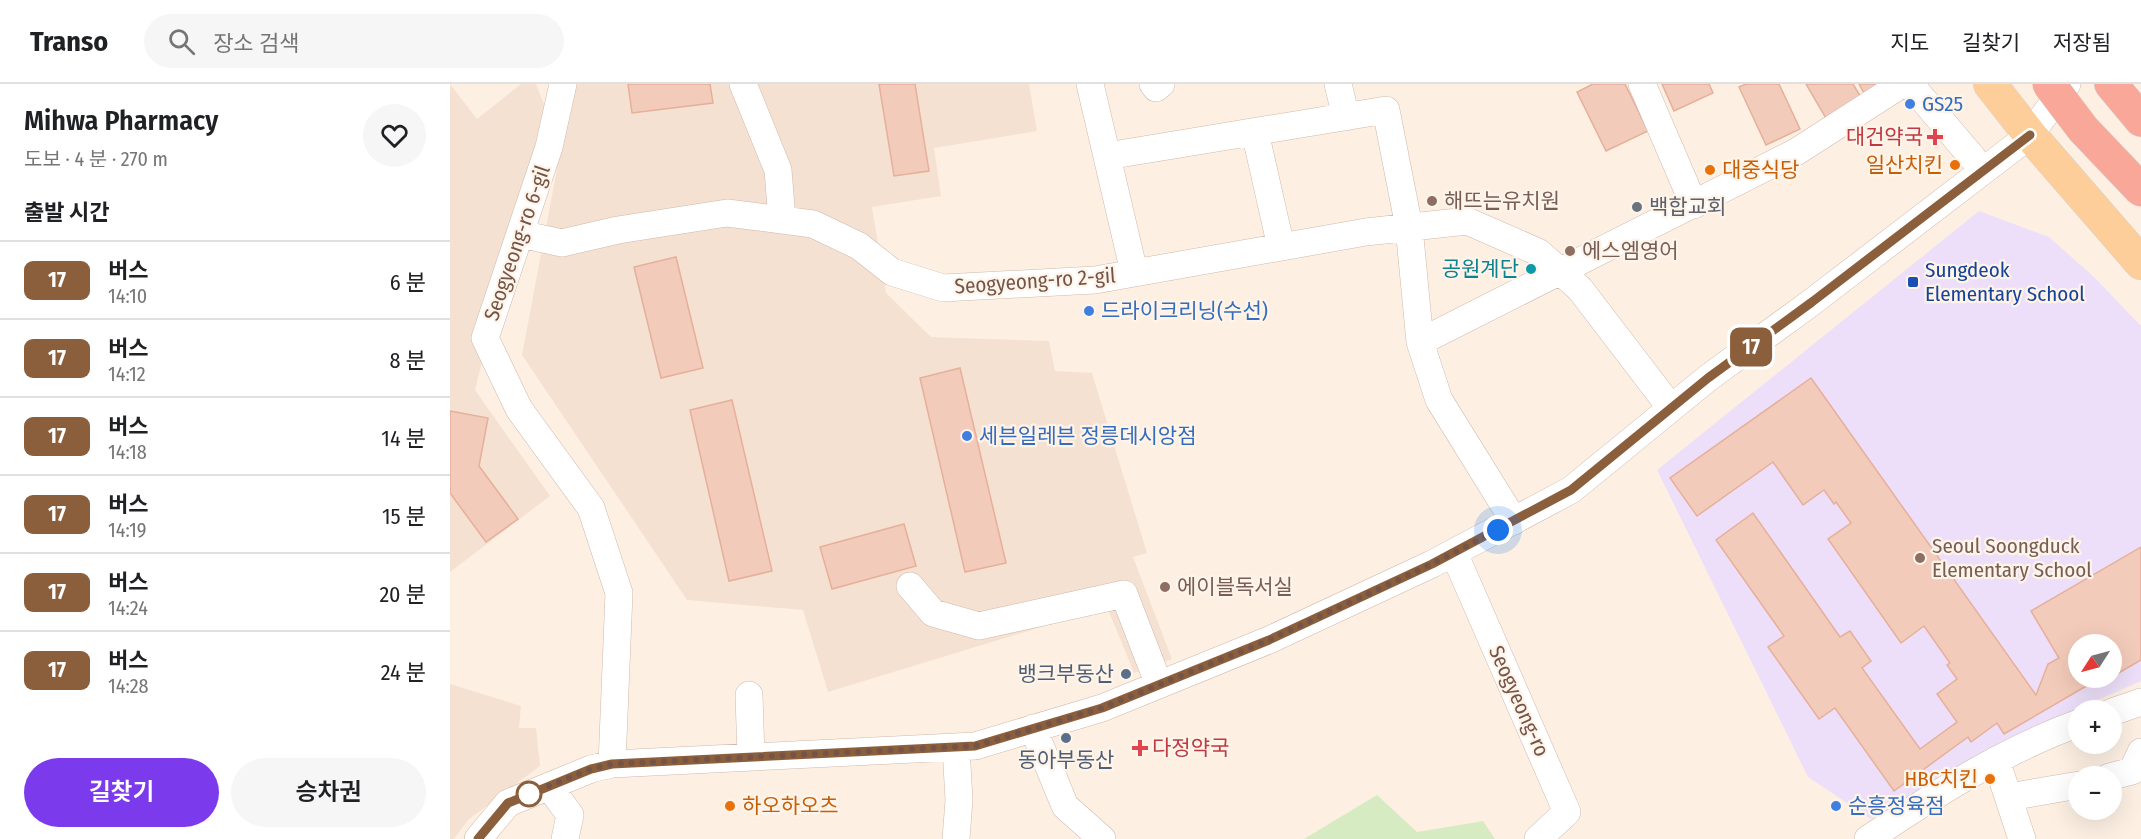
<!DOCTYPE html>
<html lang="ko">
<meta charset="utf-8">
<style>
:root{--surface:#fff;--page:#f6f6f6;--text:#202124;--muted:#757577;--line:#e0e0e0;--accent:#7c3aed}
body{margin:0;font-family:"Fira Sans Condensed","Noto Sans KR",sans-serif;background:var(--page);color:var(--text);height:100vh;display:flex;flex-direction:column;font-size:22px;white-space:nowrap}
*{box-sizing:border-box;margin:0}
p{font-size:20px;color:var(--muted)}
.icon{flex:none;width:33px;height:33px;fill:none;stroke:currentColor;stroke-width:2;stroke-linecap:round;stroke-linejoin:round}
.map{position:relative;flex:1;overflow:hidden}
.drawer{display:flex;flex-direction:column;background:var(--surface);width:450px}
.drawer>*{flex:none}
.badge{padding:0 12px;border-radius:9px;font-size:21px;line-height:39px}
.needle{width:39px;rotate:234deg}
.controls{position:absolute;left:1618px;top:550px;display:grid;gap:12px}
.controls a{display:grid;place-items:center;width:54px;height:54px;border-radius:50%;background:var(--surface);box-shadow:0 6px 24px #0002;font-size:30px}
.you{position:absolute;width:30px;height:30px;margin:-15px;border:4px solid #fff;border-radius:50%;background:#1a73e8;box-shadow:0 0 0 9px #1a73e833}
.map>.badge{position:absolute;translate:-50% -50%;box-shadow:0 0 0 3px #fff}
h2{padding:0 24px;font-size:22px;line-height:54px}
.round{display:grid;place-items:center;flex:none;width:63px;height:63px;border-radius:32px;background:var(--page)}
.headline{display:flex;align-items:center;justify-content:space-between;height:102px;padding:0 24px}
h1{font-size:28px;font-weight:600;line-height:45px}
.button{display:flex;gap:12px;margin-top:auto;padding:12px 24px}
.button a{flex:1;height:69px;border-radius:36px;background:var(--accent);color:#fff;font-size:24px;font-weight:600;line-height:69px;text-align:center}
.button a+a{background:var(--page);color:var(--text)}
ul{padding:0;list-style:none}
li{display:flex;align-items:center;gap:18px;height:78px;padding:0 24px;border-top:2px solid var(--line)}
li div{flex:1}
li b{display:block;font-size:22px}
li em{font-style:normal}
li .badge{min-width:66px;font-weight:700;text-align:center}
header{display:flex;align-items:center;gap:36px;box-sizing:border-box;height:84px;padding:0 30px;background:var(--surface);border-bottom:2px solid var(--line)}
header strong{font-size:28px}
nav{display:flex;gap:33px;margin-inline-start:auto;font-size:21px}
.search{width:420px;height:54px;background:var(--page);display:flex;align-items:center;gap:15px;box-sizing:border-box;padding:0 21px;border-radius:33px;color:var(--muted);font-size:22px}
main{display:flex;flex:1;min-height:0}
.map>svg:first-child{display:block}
</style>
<header>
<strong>Transo</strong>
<div class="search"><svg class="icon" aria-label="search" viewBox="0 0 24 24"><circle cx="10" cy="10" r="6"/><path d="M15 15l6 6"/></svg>장소 검색</div>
<nav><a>지도</a><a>길찾기</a><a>저장됨</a></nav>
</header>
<main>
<section class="drawer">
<div class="headline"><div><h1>Mihwa Pharmacy</h1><p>도보 · 4 분 · 270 m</p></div><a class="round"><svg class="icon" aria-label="heart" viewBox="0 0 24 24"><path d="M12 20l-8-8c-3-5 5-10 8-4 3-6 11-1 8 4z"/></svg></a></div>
<h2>출발 시간</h2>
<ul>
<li><span class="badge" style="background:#8b5e3c;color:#fff">17</span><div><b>버스</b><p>14:10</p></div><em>6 분</em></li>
<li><span class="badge" style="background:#8b5e3c;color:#fff">17</span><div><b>버스</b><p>14:12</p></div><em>8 분</em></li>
<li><span class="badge" style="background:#8b5e3c;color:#fff">17</span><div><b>버스</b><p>14:18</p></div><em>14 분</em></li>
<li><span class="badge" style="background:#8b5e3c;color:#fff">17</span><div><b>버스</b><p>14:19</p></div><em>15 분</em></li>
<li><span class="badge" style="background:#8b5e3c;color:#fff">17</span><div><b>버스</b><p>14:24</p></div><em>20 분</em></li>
<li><span class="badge" style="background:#8b5e3c;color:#fff">17</span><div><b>버스</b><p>14:28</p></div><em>24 분</em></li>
</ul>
<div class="button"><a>길찾기</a><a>승차권</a></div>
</section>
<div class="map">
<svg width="1691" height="755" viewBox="0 0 1691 755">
<rect width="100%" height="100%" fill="#fdf0e3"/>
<path fill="#f5e1d1" d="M0,0L27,35L71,0H86L95,23L25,306L100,412L0,488Z
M123,0H579L587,47L484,64L491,112L422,123L436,209L481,253L599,257L605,287L642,289L697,469L683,473L722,575L684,589L657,523L378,608L353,526L237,516L72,271Z
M0,600L71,622L69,644H86L90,682L18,736L4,755H0Z"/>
<path fill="#eddff9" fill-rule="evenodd" d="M1529,127L1599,153L1644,193L1691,242V597L1548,660L1421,735L1358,693L1207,386ZM1629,561H1662V594H1629Z"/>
<path fill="#d6ebc1" d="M927,711L967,748L1033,737L1045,755H854Z"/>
<path fill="#f3cbba" stroke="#e6af9a" stroke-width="1.5" d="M178,0H260L263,19L182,29Z
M429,0H465L479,87L444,92Z
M1143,0H1175L1198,47L1156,67L1127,8Z
M1212,0H1259L1263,9L1224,27Z
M1296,0H1329L1350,45L1316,61L1289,3Z
M1356,0H1403L1412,15L1377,36Z
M1409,0H1433L1415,11Z
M226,173L253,284L211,294L184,183Z
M510,284L556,479L515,488L470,294Z
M1361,294L1586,611L1598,580L1609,574L1581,527L1691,463V576L1662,593V561H1629V594H1660L1648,601L1645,597L1554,650L1547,639L1521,658L1518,653L1444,707L1385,624L1369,635L1318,563L1334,552L1266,456L1303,429L1390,553L1400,547L1421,577L1412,584L1470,665L1507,638L1487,610L1507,595L1497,581L1500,579L1474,542L1451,559L1378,455L1401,439L1386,418L1384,420L1374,406L1353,421L1323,378L1247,432L1220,394Z
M282,316L322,487L279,497L240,326Z
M0,327L38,334L29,382L68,435L36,458L0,409Z
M454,440L466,482L382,505L370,463Z"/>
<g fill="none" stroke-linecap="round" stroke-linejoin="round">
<defs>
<path id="minor" d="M113,0L99,63L35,254L69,325L141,424L169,509L162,680
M293,0L328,86L332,136
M640,0L684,188
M703,0L706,4L711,0
M888,0L896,33
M1192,0L1244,121
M1460,0L1533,86
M805,48L831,163
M657,72L936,26L959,143L970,258L989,316L1064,437
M70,150L112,159L168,146L277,129L363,140L409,162L442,188L493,204L645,196L916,148L1017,137L1088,168L1111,188L1130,205L1221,324
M970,258L1346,68L1452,0
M1004,469L1117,728L1088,755
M460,502L483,529L529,542L674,510L709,601
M299,611L301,673
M1662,628L1691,618
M583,644L615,722L652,755
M506,663L509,716L506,755
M1546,676L1572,755
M1659,693L1682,687L1691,668
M99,702L120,731L115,755
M1559,713L1629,701
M28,755L58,719L141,685L162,680L525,662L652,624L819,556L982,480L1121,406L1258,294L1362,218L1580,51L1617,0
M1418,755C1484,711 1554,666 1629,639"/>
<path id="major" d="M1540,0L1580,51L1691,179"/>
<path id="highway" d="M1661,0L1691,36"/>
</defs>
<use href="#minor" stroke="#d0b8ac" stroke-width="28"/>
<use href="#major" stroke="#d8cfcc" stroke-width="34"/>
<use href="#highway" stroke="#d8cfcc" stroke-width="34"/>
<use href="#minor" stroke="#fff" stroke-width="27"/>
<use href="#major" stroke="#fdce99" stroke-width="33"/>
<use href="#highway" stroke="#f9a798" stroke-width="33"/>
<defs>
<path id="highway-bridge" d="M1599,0L1633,45L1691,106"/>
</defs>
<use href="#highway-bridge" stroke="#d8cfcc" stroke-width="34" stroke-linecap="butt"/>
<use href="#highway-bridge" stroke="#f9a798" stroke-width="33"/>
</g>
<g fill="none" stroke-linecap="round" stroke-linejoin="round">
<defs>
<path id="line" d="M28,755L58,719L141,685L162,680L525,662L652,624L819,556L982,480L1121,406L1258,294L1362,218L1580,51"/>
</defs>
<use href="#line" stroke="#fff" stroke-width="14"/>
<use href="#line" stroke="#8b5e3c" stroke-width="9"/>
<path stroke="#755448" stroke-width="6" stroke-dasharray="0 10.8" d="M79,710L141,685L162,680L525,662L652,624L819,556L982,480L1048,446"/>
</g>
<g fill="#3f7fe0" stroke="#fff4e9" stroke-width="2">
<circle cx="1460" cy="20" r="6"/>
<circle cx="639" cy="227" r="6"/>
<circle cx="517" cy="352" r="6"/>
<circle cx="1386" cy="722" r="6"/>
</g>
<g fill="#e0444e" stroke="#fff4e9" stroke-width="2">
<path d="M1482 44h6v6h6v6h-6v6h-6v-6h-6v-6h6z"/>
<path d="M687 655h6v6h6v6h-6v6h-6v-6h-6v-6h6z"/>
</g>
<g fill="#e8710a" stroke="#fff4e9" stroke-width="2">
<circle cx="1505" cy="81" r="6"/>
<circle cx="1260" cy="86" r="6"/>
<circle cx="1540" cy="695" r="6"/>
<circle cx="280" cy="722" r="6"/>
</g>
<g fill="#8d6e63" stroke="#fff4e9" stroke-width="2">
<circle cx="982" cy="117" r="6"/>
<circle cx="1120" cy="167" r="6"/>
<circle cx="1470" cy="474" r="6"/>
<circle cx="715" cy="503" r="6"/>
</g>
<circle fill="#6b7280" stroke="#fff4e9" stroke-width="2" cx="1187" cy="123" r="6"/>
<circle fill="#0f9aa8" stroke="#fff4e9" stroke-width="2" cx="1081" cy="185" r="6"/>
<rect fill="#1a4fb4" stroke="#fff4e9" stroke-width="2" x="1457" y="192" width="12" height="12" rx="3"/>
<g fill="#5c6f8a" stroke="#fff4e9" stroke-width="2">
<circle cx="676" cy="590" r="6"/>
<circle cx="616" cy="654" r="6"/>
</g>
<circle fill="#fff" stroke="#8b5e3c" stroke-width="3" cx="79" cy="710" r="12"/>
<g text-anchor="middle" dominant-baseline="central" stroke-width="4.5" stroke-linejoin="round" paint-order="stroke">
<g font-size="21" fill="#366cbe" stroke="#fff4e9" text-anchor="start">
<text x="1472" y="20">GS25</text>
<text x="651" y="227">드라이크리닝(수선)</text>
<text x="529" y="352">세븐일레븐 정릉데시앙점</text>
<text x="1398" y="722">순흥정육점</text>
</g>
<g font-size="21" fill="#be3a42" stroke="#fff4e9" text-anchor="end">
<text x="1473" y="53">대건약국</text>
<text x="702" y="664" text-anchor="start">다정약국</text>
</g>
<g font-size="21" fill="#c56008" stroke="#fff4e9" text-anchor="end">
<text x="1493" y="81">일산치킨</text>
<text x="1272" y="86" text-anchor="start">대중식당</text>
<text x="1528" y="695">HBC치킨</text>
<text x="292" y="722" text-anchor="start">하오하오츠</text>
</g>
<g font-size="21" fill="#785e54" stroke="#fff4e9" text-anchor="start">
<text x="994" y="117">해뜨는유치원</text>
<text x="1132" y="167">에스엠영어</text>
<text x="1482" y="462">Seoul Soongduck<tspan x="1482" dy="24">Elementary School</tspan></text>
<text x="727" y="503">에이블독서실</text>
</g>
<g font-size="21" fill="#5b616d" stroke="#fff4e9" text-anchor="start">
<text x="1199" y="123">백합교회</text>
</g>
<g font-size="21" fill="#755448" stroke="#fff4e9">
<text transform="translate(67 159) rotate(-71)">Seogyeong-ro 6-gil</text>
<text transform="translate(585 197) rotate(-4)">Seogyeong-ro 2-gil</text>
<text transform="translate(1069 617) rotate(66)">Seogyeong-ro</text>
</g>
<g font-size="21" fill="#0d838f" stroke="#fff4e9" text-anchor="end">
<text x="1069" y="185">공원계단</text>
</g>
<g font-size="21" fill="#164399" stroke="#fff4e9" text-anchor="start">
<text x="1475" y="186">Sungdeok<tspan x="1475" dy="24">Elementary School</tspan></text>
</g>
<g font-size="21" fill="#4e5e75" stroke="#fff4e9" text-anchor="end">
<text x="664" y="590">뱅크부동산</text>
<text x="616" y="676" text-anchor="middle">동아부동산</text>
</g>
</g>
</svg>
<div class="controls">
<a><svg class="needle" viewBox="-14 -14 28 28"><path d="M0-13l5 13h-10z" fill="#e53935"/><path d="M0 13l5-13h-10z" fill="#757577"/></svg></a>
<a>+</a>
<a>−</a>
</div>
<div class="you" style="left:1048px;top:446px"></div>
<b class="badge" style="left:1301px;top:263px;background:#8b5e3c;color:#fff">17</b>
</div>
</main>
